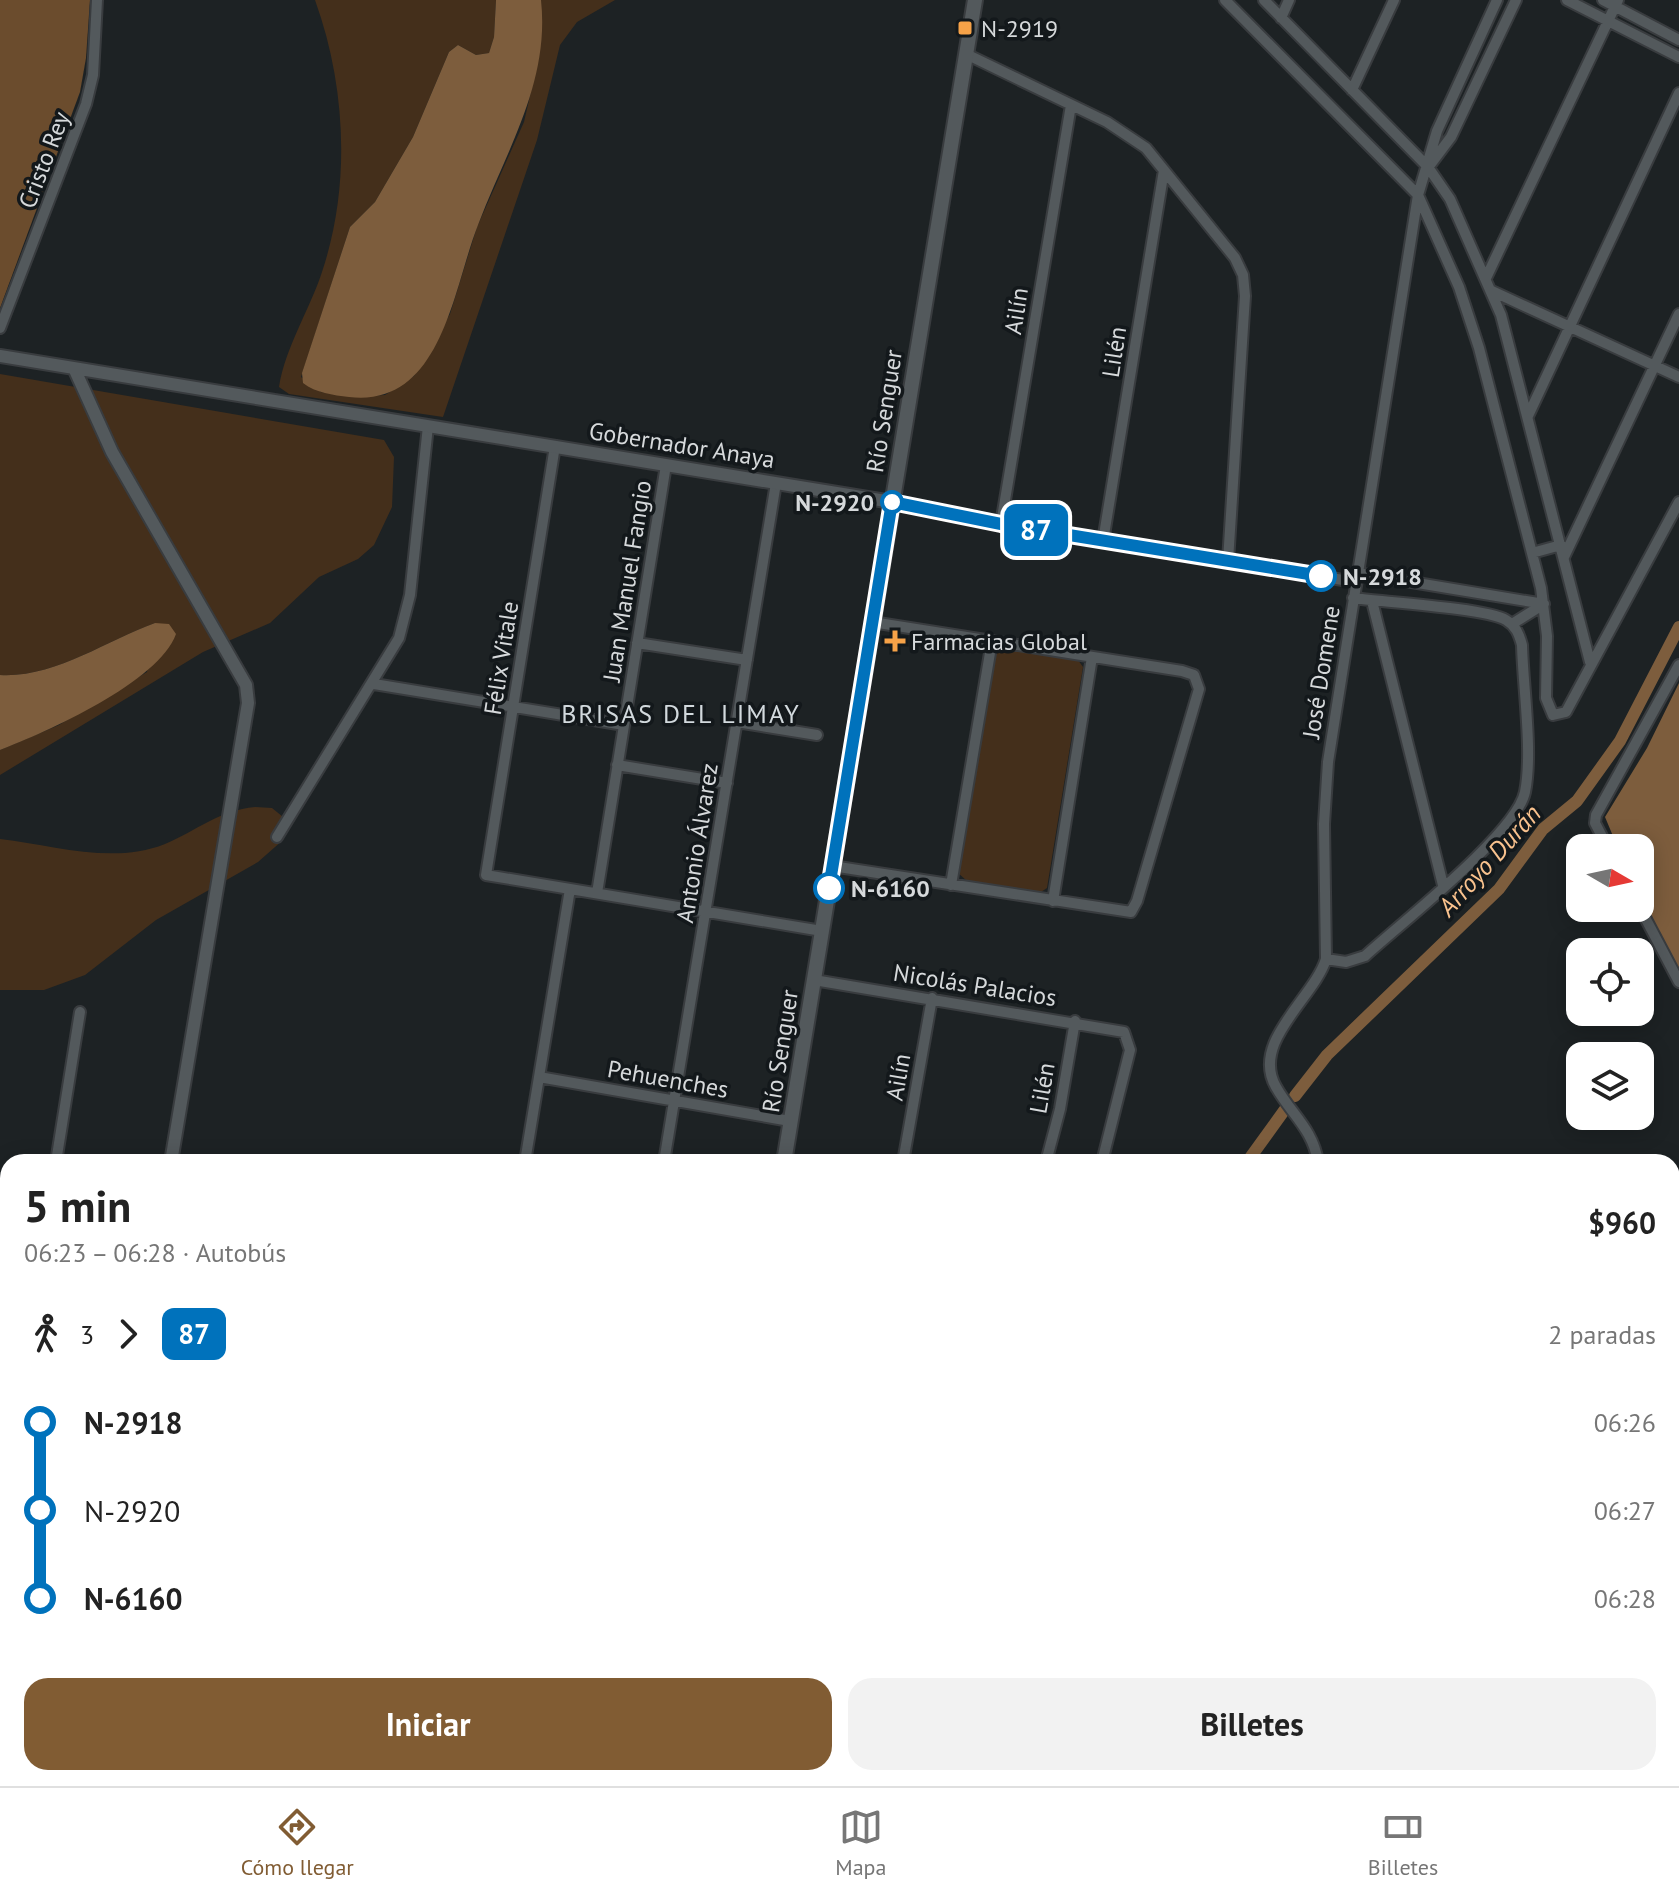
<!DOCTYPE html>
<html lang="es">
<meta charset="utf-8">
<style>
:root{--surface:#fff;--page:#f2f2f2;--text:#222;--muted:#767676;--line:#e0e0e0;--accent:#815c33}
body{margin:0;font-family:"PT Sans",sans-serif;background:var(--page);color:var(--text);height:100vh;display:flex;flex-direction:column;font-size:30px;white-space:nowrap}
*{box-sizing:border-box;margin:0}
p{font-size:26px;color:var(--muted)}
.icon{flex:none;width:44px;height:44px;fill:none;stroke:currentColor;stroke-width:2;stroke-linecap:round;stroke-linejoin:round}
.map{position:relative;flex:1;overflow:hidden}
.side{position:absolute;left:0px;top:1154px;width:1680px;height:632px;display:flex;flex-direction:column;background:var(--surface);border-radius:24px 24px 0 0;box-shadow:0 4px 20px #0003}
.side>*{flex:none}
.badge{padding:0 16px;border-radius:12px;font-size:28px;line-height:52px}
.needle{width:52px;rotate:99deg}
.fabs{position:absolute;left:1566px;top:834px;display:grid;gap:16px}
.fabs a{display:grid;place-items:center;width:88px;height:88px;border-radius:16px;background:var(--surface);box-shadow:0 4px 20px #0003;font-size:40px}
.map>.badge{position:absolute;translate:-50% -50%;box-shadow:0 0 0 4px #fff}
.legs{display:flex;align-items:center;gap:12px;height:88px;padding:0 24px;font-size:26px}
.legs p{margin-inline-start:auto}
.summary{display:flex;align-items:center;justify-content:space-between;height:136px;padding:0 24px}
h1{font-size:44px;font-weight:800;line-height:60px}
.button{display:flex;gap:16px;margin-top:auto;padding:16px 24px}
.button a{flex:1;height:92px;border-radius:24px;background:var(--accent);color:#fff;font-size:32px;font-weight:800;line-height:92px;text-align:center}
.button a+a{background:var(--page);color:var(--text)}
ul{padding:0 24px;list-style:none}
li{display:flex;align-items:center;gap:28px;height:88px;font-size:30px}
li i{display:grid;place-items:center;width:12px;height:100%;margin:0 10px;background:currentColor}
li i::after{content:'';width:20px;height:20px;margin:-10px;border:6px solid;border-radius:50%;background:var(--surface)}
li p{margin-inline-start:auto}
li:first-child i{background:linear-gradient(#0000 50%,currentColor 0)}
li:last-child i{background:linear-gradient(currentColor 50%,#0000 0)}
.dock{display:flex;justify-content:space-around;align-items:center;height:112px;border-top:2px solid var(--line);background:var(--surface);font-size:22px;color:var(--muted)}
.dock a{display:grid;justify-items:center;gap:4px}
.dock .active{color:var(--accent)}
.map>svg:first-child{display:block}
</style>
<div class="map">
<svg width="1679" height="1786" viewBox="0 0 1679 1786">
<rect width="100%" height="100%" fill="#1d2224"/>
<path fill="#442f1b" d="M315,0H496L494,37L489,53L476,55L458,45L449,52L413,137L375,202L350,227L301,377L321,392L354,397L385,395L414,376L450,314L477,227L524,122L538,61L541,0H615L577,22L560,45L537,140L443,417L289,394L279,387C285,348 310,309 322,272C351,185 346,86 315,0Z
M0,374L384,440L394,457L392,507L374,545L358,559L319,577L270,623L203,652L0,775V750L59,725L147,672L155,623C105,641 55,678 0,675Z
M1002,647L1078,660L1083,667L1047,888L1041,892L967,881L957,872L994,653Z
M255,807L272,808L288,821L283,840L258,862L156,920L85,975L44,990H0V839C53,845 113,865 165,844C196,831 220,810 255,807Z
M699,1778H828L879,1786H697Z"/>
<path fill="#6b4c2d" d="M0,0H90L86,58L80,92L0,308Z"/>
<path fill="#7d5d3d" d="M496,0H541C550,83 506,151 478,225C453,288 442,408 349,397C333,395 316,393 303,383L302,373L350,227L375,202L413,137L449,52L458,45L476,55L489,53L494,37Z
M155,623L169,624L176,634C159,682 47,732 0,750V675C55,678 105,641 155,623Z
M1679,683V971L1640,893V848H1618L1605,817L1647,748Z"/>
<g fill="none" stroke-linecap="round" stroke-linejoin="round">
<path stroke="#7d5d3d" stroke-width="12" d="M1295,1096L1327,1055L1499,889L1543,829L1577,801L1620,741L1679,627
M1247,1162L1286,1108
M1003,1786L1004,1778"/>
<defs>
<path id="minor" d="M1225,0L1418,195L1459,287L1479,348L1541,588L1547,636L1546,698L1553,715L1566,712L1679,502
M1264,0L1428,167L1450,199L1501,315L1590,662
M1567,0L1679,57
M1603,0L1679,40
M1281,18L1289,0
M966,54L1107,122L1146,148L1235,258L1243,275L1245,296L1228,561
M1352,90L1394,0
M1430,165L1451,137L1516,0
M1486,278L1618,0
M1492,291L1679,377
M0,328L86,104L93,75L97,0
M1528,416L1679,93
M555,446L486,875L822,931
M892,502L1001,524L1355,582
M1001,524L1071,105
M1103,541L1164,170
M1532,553L1561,545
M1564,557L1679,314
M1357,573L1544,604
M1372,601L1443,885
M1512,624L1544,604
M637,643L747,660
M374,684L624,725
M737,722L817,735
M617,765L727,783
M277,837L399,638L410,595L428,426
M1608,848L1595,823L1596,815L1679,665
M832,866L1131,912L1137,901L1199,689L1194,675L1182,671L872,622
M951,885L992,641
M597,893L666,465
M1053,901L1092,657
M1640,908L1679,982
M1326,959L1346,962L1365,956C1401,923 1516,834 1525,792C1533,752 1523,687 1522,645C1519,634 1516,626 1506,620C1486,608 1382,602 1353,598
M814,980L1124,1032L1130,1050L1102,1162
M539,1077L790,1121
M56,1162L80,1012
M525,1162L570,889
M664,1162L776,483
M903,1162L932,998
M1046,1162L1060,1109L1075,1021
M1318,1162C1313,1129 1291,1114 1276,1087C1250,1042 1314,998 1326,959L1324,824L1328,762L1418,195L1437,131L1497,0
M0,1216L8,1218
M0,1631L8,1632
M0,1652L8,1653
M1672,1672L1679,1628
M1672,1711L1679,1712
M890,1778L937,1786
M1124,1779L1167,1786
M67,1786L68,1778
M183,1786L184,1778
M296,1786L297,1778
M968,1786L970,1778
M1538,1786L1539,1778
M1654,1786L1655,1778"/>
<path id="tertiary" d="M0,356L892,502
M74,368L112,452L246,685L248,703L171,1162
M0,1433L8,1385
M1420,1786L1421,1778"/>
<path id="secondary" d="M784,1162L975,0
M1672,1488L1679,1489
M682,1786L683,1778"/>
</defs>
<use href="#minor" stroke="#393c3f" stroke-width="14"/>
<use href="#tertiary" stroke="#393c3f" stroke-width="16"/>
<use href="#secondary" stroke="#393c3f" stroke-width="18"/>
<use href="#minor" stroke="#53595c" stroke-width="10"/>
<use href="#tertiary" stroke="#53595c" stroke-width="12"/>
<use href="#secondary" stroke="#53595c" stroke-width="14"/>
</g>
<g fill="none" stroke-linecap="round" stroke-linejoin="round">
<defs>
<path id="line-1" d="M829,888L892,502L1001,524L1321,576"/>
</defs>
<use href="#line-1" stroke="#fff" stroke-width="18"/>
<use href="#line-1" stroke="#0072bc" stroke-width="12"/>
</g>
<g fill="#f6a248" stroke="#13181b" stroke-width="3">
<rect x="957" y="20" width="16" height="16" rx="4"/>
<path d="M891 629h8v8h8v8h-8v8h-8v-8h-8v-8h8z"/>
</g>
<g fill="#fff" stroke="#0072bc" stroke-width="4">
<circle cx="892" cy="502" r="10"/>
<circle cx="1321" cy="576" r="14"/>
<circle cx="829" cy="888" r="14"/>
</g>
<g text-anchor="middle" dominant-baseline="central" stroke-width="7" stroke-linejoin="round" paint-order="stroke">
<g font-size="24" fill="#d6d9db" stroke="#13181b" text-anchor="start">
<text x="981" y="28">N-2919</text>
<text x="911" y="641">Farmacias Global</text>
</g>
<g font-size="24" fill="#d6d9db" stroke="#13181b">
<text transform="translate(44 160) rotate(-69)">Cristo Rey</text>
<text transform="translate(1016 311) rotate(-81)">Ailín</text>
<text transform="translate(1114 352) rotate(-81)">Lilén</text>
<text transform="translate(884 411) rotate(-81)">Río Senguer</text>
<text transform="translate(682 445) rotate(9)">Gobernador Anaya</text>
<text transform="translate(627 581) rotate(-81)">Juan Manuel Fangio</text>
<text transform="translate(501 658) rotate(-81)">Félix Vitale</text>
<text transform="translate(1321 672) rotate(-81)">José Domene</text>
<text transform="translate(697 843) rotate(-81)">Antonio Álvarez</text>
<text transform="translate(975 985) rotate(9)">Nicolás Palacios</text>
<text transform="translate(780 1051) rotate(-81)">Río Senguer</text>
<text transform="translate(898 1077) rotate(-80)">Ailín</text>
<text transform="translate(668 1079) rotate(10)">Pehuenches</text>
<text transform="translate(1042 1088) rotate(-80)">Lilén</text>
</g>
<g font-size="24" font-weight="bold" fill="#d6d9db" stroke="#13181b" text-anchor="start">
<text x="874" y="502" text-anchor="end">N-2920</text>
<text x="1343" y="576">N-2918</text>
<text x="851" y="888">N-6160</text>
</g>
<g font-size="26" letter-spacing="2" fill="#d2d9dd" stroke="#13181b">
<text x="681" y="713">BRISAS DEL LIMAY</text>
</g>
<g font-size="26" font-style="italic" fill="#f9c28e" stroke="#13181b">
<text transform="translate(1489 860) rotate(-48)">Arroyo Durán</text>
</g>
</g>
</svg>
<div class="fabs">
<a><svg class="needle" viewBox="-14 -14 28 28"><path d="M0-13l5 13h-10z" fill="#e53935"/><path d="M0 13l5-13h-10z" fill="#767676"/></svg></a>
<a><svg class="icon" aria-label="locate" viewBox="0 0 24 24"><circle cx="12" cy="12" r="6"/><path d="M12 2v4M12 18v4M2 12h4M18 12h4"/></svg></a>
<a><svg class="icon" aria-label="layers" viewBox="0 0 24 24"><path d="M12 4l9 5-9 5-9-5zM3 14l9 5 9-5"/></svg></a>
</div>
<b class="badge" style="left:1036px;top:530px;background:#0072bc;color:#fff">87</b>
<section class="side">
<div class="summary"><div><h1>5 min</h1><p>06:23 – 06:28 · Autobús</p></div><b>$960</b></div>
<div class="legs"><svg class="icon" aria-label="walk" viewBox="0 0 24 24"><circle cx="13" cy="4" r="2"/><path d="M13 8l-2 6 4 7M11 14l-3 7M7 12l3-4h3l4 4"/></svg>3<svg class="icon" aria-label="forward" viewBox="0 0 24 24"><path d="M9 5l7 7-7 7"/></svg><b class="badge" style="background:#0072bc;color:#fff">87</b><p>2 paradas</p></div>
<ul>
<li><i style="color:#0072bc"></i><b>N-2918</b><p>06:26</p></li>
<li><i style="color:#0072bc"></i><span>N-2920</span><p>06:27</p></li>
<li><i style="color:#0072bc"></i><b>N-6160</b><p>06:28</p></li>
</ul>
<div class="button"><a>Iniciar</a><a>Billetes</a></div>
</section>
</div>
<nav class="dock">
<a class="active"><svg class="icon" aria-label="directions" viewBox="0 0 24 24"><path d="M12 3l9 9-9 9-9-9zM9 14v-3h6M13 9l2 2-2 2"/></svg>Cómo llegar</a>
<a><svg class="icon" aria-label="map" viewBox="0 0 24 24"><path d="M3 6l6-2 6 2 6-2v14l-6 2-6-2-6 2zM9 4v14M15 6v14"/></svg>Mapa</a>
<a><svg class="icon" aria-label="tickets" viewBox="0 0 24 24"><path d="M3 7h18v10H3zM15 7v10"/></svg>Billetes</a>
</nav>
